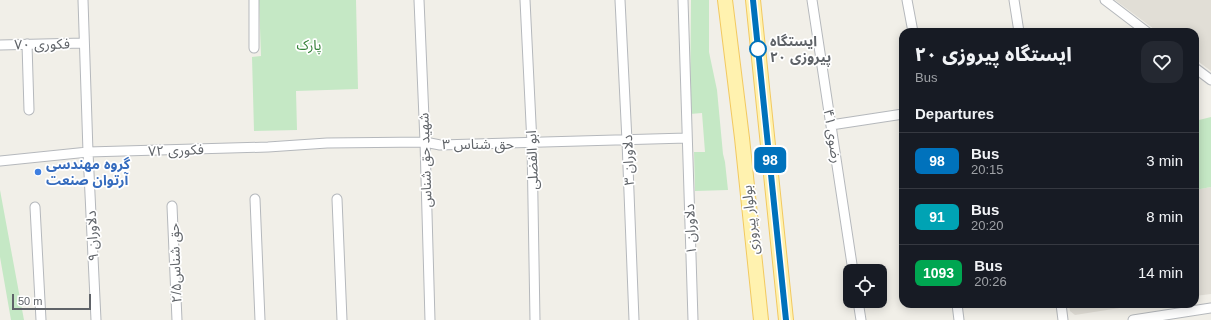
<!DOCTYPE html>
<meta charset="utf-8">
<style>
:root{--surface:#171b24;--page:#242831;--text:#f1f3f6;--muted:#9ea1a6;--line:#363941}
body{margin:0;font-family:Helvetica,"Noto Sans Arabic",sans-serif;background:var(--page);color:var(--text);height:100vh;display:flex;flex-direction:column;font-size:15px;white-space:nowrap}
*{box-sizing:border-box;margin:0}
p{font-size:13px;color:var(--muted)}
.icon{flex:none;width:22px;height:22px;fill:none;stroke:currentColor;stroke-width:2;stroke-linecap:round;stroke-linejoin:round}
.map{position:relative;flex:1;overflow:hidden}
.side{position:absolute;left:899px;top:28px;width:300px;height:280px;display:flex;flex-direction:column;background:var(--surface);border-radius:12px;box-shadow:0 2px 10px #0003}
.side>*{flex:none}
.badge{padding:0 8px;border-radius:6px;font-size:14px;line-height:26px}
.tools{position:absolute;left:843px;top:264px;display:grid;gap:8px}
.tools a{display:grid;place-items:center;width:44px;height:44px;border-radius:8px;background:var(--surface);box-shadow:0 2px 10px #0003;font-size:20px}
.scale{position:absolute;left:12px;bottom:10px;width:79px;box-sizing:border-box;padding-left:4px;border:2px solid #5f6368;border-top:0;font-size:11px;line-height:14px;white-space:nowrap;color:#5f6368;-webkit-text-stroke:3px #fff;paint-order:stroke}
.map>.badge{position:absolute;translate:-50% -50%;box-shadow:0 0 0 2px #fff}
h2{padding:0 16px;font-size:15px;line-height:36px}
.round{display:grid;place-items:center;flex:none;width:42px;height:42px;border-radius:12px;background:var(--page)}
.overview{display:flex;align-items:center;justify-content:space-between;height:68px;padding:0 16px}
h1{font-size:19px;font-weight:800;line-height:30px}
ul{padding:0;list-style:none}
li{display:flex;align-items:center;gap:12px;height:56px;padding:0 16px;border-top:1px solid var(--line)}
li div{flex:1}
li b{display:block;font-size:15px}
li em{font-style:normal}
li .badge{min-width:44px;font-weight:700;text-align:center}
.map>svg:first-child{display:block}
</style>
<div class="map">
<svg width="1211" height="320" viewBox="0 0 1211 320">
<rect width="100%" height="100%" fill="#f1efe8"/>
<path fill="#e1ded6" d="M1115,0H1211V71L1195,59V32H1158Z
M1211,187V294L1195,296V190Z
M1069,304H1145L1075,315L1070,311Z"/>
<path fill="#c5e8c5" d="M259,0H356L358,89L296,91L297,130L254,131L252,57L261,56Z
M691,0H709V52L717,90L723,154L725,162L728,190L695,191L694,152H705L702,113L690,114Z
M1211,117V187L1195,190V121Z
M0,190L24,320H11L0,257Z"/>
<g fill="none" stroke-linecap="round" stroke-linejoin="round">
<defs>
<path id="minor" d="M83,0L88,152L96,320
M254,0V48
M419,0L425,142L430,320
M525,0L532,144L535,320
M620,0L627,141L634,320
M683,0L693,320
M812,0L853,271
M907,0L913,32
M1014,0L1019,32
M1105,0L1147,32
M27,44L29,110
M0,45L84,43
M1195,68L1211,80
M831,125L903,114
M0,161L88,152L268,147L327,143L425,142L440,145L687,138
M255,199L260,320
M337,199L342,320
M172,206L177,320
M35,207L41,320
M858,301L861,320
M957,304L959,320
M1061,304L1063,320
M1133,320L1211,308"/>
<path id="primary" d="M725,0L742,138L761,320
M753,0L786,320"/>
</defs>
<use href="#minor" stroke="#b5b8bc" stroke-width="11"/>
<use href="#primary" stroke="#f2c960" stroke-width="16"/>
<use href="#minor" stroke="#fff" stroke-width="9"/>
<use href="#primary" stroke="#fff2af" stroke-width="14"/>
</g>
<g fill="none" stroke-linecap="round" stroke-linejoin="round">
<defs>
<path id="line" d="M753,0L786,320"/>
</defs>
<use href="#line" stroke="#fff" stroke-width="9"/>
<use href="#line" stroke="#0072bc" stroke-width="6"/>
</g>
<circle fill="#fff" stroke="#0072bc" stroke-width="2" cx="758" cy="49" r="8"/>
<circle fill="#3f7fe0" stroke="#fff" stroke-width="1.5" cx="38" cy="172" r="4"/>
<g text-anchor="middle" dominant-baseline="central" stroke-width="3.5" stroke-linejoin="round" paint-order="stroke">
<g font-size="14" font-weight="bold" fill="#5f6368" stroke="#fff" text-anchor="start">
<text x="770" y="41">ایستگاه<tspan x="770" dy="16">پیروزی ۲۰</tspan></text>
</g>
<g font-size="14" fill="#5f6368" stroke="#fff">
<text transform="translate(42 44) rotate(-1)">فکوری ۷۰</text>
<text transform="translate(833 136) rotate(81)">رضوی ۴۱</text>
<text x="478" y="144">حق شناس ۳</text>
<text transform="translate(176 150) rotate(-2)">فکوری ۷۲</text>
<text transform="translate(425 160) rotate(-92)">شهید حق شناس</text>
<text transform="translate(532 160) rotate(-92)">ابو الفضلی</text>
<text transform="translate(628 160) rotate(-92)">دلاوران ۳</text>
<text transform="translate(750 220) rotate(-96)">بولوار پیروزی</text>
<text transform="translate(690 229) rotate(-92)">دلاوران ۱</text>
<text transform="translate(92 236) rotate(-93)">دلاوران ۹</text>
<text transform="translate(175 263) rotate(-92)">حق شناس۲/۵</text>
</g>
<g font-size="14" fill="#348238" stroke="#fff">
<text x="309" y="45">پارک</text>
</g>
<g font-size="14" font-weight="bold" fill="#366cbe" stroke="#fff" text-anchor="start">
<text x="46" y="164">گروه مهندسی<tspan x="46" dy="16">آرتوان صنعت</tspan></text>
</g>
</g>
</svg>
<div class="tools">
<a><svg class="icon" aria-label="locate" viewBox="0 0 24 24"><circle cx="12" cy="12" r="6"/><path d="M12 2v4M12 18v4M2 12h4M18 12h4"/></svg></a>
</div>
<div class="scale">50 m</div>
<b class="badge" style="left:770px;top:160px;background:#0072bc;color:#fff">98</b>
<section class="side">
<div class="overview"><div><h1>ایستگاه پیروزی ۲۰</h1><p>Bus</p></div><a class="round"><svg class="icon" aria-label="heart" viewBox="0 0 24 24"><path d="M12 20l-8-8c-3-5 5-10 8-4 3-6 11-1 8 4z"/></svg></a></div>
<h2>Departures</h2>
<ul>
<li><span class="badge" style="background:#0072bc;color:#fff">98</span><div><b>Bus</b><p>20:15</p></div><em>3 min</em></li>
<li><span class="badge" style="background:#00a3b4;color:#fff">91</span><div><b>Bus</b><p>20:20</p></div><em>8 min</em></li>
<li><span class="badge" style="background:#00a651;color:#fff">1093</span><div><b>Bus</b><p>20:26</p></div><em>14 min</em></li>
</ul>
</section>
</div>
